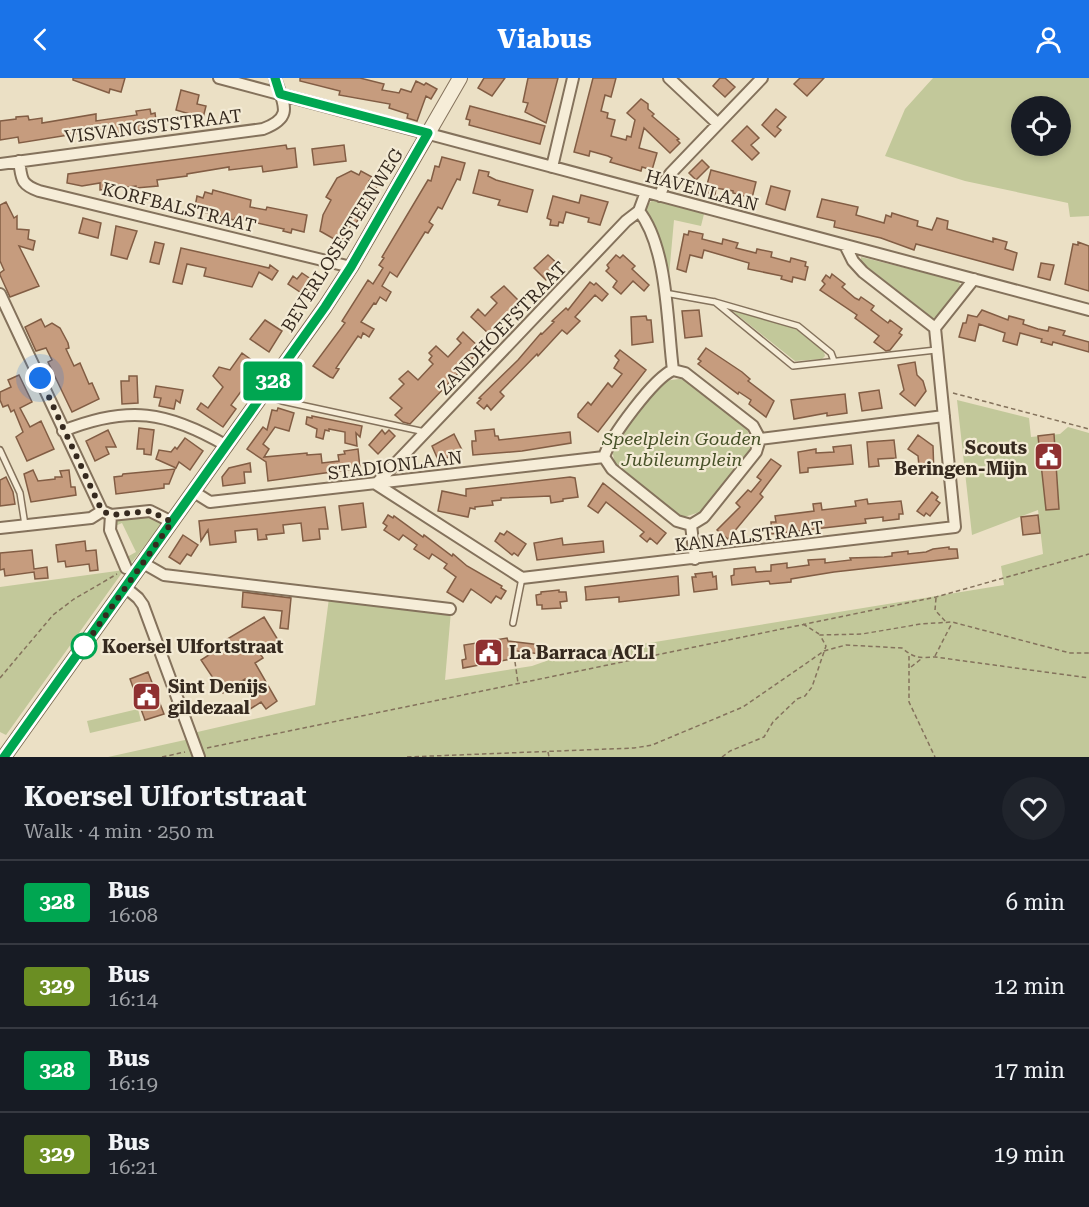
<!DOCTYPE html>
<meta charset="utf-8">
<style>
:root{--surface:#171b24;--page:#20242c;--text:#f1f3f6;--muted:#9ea1a6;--line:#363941;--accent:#1a73e8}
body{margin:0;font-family:"Roboto Serif",serif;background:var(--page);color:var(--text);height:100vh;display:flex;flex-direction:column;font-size:22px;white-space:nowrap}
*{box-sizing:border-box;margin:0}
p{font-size:20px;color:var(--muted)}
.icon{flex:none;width:33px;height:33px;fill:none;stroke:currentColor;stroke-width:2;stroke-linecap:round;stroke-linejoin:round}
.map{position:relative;height:679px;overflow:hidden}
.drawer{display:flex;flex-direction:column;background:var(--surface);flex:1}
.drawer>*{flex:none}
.badge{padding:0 12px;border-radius:4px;font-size:21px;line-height:39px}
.buttons{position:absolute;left:1011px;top:18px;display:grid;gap:12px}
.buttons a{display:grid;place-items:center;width:60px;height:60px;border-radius:50%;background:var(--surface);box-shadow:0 3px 9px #0003;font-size:30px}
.you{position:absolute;width:30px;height:30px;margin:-15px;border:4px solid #fff;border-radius:50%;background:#1a73e8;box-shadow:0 0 0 9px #1a73e833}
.map>.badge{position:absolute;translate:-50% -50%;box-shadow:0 0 0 3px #fff}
.round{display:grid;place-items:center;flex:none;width:63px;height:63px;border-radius:32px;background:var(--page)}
.summary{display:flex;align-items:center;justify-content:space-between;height:102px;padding:0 24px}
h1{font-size:28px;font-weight:700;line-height:45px}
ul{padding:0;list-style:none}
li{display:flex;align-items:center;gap:18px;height:84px;padding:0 24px;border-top:2px solid var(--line)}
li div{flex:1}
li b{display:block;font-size:22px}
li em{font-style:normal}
li .badge{min-width:66px;font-weight:700;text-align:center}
header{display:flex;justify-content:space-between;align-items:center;height:78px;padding:0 24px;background:var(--accent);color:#fff;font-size:27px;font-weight:700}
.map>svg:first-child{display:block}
</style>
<header><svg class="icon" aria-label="back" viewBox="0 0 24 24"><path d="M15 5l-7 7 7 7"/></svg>Viabus<svg class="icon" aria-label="person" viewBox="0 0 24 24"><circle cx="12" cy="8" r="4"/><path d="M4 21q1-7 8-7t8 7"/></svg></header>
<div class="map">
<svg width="1089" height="679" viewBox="0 0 1089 679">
<rect width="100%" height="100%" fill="#ebe0c5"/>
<path fill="#c2c89a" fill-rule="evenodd" d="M933,0H1089V138L1070,139L1068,125L965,103L885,78L905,31ZM1022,28H1060V68H1022Z
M653,122L704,136L701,148L674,142L668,209L662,166L646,135V128Z
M861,179L958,203L961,208L936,239L933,240L861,184Z
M731,232C753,235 823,253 825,278L822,281L795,283Z
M679,301L687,302L747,350L752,371L703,433L681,440L615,388L612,370L659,308L664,303Z
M957,322L1029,340L1031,359L1060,356L1068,349L1089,355V679H108L194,660L193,655L315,627L329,520L451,533L445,602L532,588L549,582L618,570L1004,507L1001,488L1043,476L1038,432L972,457Z
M149,437L159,443L161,447L129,488L126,486L127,479L136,474L122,445L113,449L116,441Z
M124,492L6,657L0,654V509Z
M138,631L141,643L90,655L87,643Z"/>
<path fill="#c69c7e" stroke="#825d44" stroke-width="1.5" d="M73,0H125L121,14L110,11L109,15L73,2Z
M300,0H360L384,6L382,12L399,15L401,11L411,14L416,3L424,7L426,5L437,11L431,21L426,18L417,43L407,40L408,36L389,30L390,26L339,17L340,13L300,3Z
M484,0H505L492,18L478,10Z
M528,0H558L546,45L525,34L528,25L523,24Z
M593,0H616L611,19L605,17L601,33L608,35L607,40L615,42L611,58L626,62L627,58L631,59L635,42L627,35L641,21L648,26V31L654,36L652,38L679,61L677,62L680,65L670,75L644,50L639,70L657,75L652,92L642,89L641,93L610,84L612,80L608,78L590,73L589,78L574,74Z
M720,0H725L735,9L725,19L713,8Z
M800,0H824L807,18L794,6Z
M181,12L199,17L197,26L206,28L203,40L176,32Z
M470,28L545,48L540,66L469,47L470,42L466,41Z
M150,31L151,36L155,35L157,50L108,56L107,52L81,55L19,65L18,59L0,62V43L16,41V39L28,38L29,42L42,40V45L96,36V43L137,37L136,33Z
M776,31L786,39L777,49L781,52L775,59L762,47Z
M747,48L759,60L751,67L759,75L752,82L732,63Z
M286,67L287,71L295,70L297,89L263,94L262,88L229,92V89L187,96V98L157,102L158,108L136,110V108L100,112V105L82,108L67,105L68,96Z
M344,67L346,83L314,87L312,71Z
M442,79L465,85L460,102L457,101L442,131L438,129L429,144L433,147L428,155L425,154L397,199L390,194L382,208L391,214L386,223L380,219L376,226L374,225L361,244L374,251L369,259L363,255L361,260L358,258L336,290L339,291L333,300L330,299L313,288L345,245L342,243L368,202L373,206L383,190L379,187L384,180L382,179L428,102L431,103L435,88L439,89Z
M702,82L709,89L696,102L689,95Z
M479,92L489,94L488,98L496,102L533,112L527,134L498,127L500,122L473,115Z
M711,92L756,104L752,120L733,115V113L716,110L715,117L705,114Z
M351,93L359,97L361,93L372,99L369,103L377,108L355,147L352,145L341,165L320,153L323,137L331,122L326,119L337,100Z
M771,108L790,113L785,132L766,126Z
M213,112L251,122L250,129L266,132L267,129L307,137L304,154L292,151L291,155L283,153L284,151L235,140L234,142L200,133L201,131L195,129L197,118L203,120L205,114L212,116Z
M581,117L608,124L600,147L588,144L589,140L566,134L563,145L559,144L558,148L550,147L551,142L547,140L553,118L579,125Z
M822,121L858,129L856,137L884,145L886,137L891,139L892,135L918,143L917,148L932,152L937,140L948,143L947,151L993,164V160L1007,164L1005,171L1017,175L1013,192L916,166L914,172L881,160L834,149L835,143L817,139Z
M6,124L14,140L17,138V151L29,152L28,161L35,163L33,172L19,168L39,208L10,219L0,197V195L4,192L0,183V127Z
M83,140L101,145L98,160L79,155Z
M116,148L137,153L127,181L111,177Z
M689,153L703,156L702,161L722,166L723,161L738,165L736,170L756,175L757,171L772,174L771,179L775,180L790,184L791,180L806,184L805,188L808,189L805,202L793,199L792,204L781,201L782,198L748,191L749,185L704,172L702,180L690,177L686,194L677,191L684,156L688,157Z
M155,164L164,166L159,186L150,184Z
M1078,164L1089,168V213L1065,206L1073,166L1078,167Z
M181,170L269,190L270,187L278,193L272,202L259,194L252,209L204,198L206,190L187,186L182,206L173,204Z
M548,177L560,188L546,202L534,190Z
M616,177L620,180L623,177L635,188L632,191L649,207L644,213L633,203L621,216L613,209L617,203L606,193L609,190L607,187Z
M1041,185L1054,187L1050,202L1038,199Z
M302,195L318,206L309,220L288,206L293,198L297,201Z
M832,196L845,206L842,209L855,220L859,222L861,219L874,228L871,232L888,245L890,242L902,251L899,255L902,257L890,272L886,273L874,264L879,258L855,240L857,237L820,212L825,206L822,203L826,197L830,200Z
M590,204L594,207L596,205L608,216L602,223L595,217L575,239L580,243L567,256L562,252L538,278L537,276L500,314L504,318L491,332L487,327L484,331L477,325L481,321L479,320L518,282L541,255L542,256L554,244L552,243L566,230L568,232Z
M504,208L519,223L489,256L471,239L478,231L485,238L497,225L491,219Z
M699,232L702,258L685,260L682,233Z
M982,232L1008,242L1009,238L1024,242L1023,246L1038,251L1048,253L1049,249L1065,253L1063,257L1089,264V274L1053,264L1052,267L1041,264L1042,261L1020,255L1017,267L1003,263L1005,255L979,246L975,263L959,259L963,245H966L968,237L977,239Z
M646,238L647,242H651L653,264L632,267L631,239Z
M41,241L45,249L52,245L60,250L68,265L69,270L66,271L74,288L80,285L89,306L92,305L99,321L72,334L48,284L52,282L46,270L36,273L25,249Z
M265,242L282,253L269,274L250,261Z
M463,254L481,271L410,346L403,344L395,337L402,330L390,320L404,306L399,301L408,293L418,302L433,286L429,282L432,278L429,275L436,268L448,279L461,265L457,261Z
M706,270L742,294L750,301L748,303L774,323L766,339L749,326L751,322L739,314L738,316L698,286L701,283L698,281Z
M620,272L646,292L598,354L578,339V336L588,324L591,327L608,305L612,309L622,296L614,290L619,282L615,278Z
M242,275L268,294L250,318L242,312L231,327L236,331L223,349L197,331L201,325L208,330L223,309L213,298L219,289L230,292Z
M915,284L917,297L923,303L926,313L915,328L900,316L904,312L898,287Z
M19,297L32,324L20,330L30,349L41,343L54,371L27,383L16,359L23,354L14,332L11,334L8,327L3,329L0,322V314L11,309L8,302Z
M129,298H137L138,325L122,326L121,303H129Z
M156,308L183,312L180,325L176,322L174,331L159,328L161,320L154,319Z
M879,312L882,330L862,333L859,315Z
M845,316L847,335L827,338V335L794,341L791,322Z
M278,330L294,335L289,353L275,349L263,366L269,371L264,379L307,375V377L321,376L322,385L339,383L338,377L345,376L344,373L358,371L360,390L268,403L266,384L247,371L263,349L267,352L272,332L277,333Z
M312,338L362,348L360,359L356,355L357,368L345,365V354L329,351V353L325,352L323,361L316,359L317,351L306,346L307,339L312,340Z
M139,350L154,352L151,377L144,376V371H137Z
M494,351L495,358H498L499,362L570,354L571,365L522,373L473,377L472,367V363H476L475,353Z
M108,352L116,369H106L109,376L95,383L86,363Z
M382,352L385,356L389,352L395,358L378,376L369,367Z
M454,356L462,372L439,384L432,368Z
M1054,356L1059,431L1046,432L1038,358Z
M918,357L933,368L934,397L920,398L918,378L908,371Z
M185,360L203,373L190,392L179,384L176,390L156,381L159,372L171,374L175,369L177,371Z
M894,362L896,380L878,381L879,388L869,389L867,364Z
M851,367L853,386L808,390V394L800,395L798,374L816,371V375L834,374L833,369Z
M771,381L781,388L760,416L763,419L728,461L717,452L740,429L736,425L748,412L751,414L761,402L757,399Z
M250,385L251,394H244L245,405L223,408L222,399L229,390Z
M175,391L169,406H164V410L116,416L114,399L122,398L123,396Z
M33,392L38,403L55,401V399H62L60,393L69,392L71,409H75L76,417L31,424L24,396Z
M6,399L13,414L15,426L0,428V402Z
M570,399L575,400L578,419L563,421V423L551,425L550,418L501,420V422L492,423L493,427L475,429V431L470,430L468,439L438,433L442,413L466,418V411Z
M603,405L666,455L657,466L650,460L647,464L640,458L644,454L606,424L598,435L588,428Z
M932,414L938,419L936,422L940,425L930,438L926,435L924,438L917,433Z
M867,421L868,426L901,423L903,436H899V441L883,443V439L865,441L866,445L772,456L771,444H776L775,438L814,433L813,426L821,425L822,432L856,428L855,423Z
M363,425L366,449L342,452L339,428Z
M325,429L328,451H319L320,461L303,463L301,445L283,447L284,455L266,457L267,461L258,462L257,451L235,453L236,464L210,467L208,452L201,463L199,443Z
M388,437L393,440L394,438L423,459L424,457L452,478L453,476L467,488L502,508L501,510L506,513L501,521L496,518L491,525L471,511L463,524L447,514L456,499L444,490L447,486L432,476L429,481L414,471L417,467L403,457L399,462L384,452L387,448L383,445Z
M1038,437L1040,455L1023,457L1021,439Z
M507,453L526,466L518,478L514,475L512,477L495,463L500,455L504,457Z
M183,457L198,467L191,478L187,476L180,486L169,479Z
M562,460L563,467L603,463L604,474L537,482L534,465Z
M85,463L86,473L96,472L98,492L90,493L89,486L66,489L65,483L58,484L56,467Z
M949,469V471H957L958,480L834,494L791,501V504L770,506L769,503L732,507L731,498L734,497V491L755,489L756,494L771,493V487L787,485V490L809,487L808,482L825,481V485L851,482L850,480L884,479L892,478V475L908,473V476L926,474L933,471Z
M32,472L34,491L47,489L48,500L35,501L34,494L5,498L4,491L0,492V475Z
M712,494L713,499L716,498L717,511L694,514L692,499H696L695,496Z
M678,498L679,517L619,524V519L586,522V518L585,509Z
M559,512V514H566L567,523L560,524L561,530L542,531V527H537L536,517L541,516V514Z
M243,514L291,520L288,551L280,550L282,533L242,529Z
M264,539L278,562L259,574L263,580L255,585L277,623L266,631L261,624L244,635L240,628L256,617L245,601L223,615L201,582L226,566L224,563Z
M507,560L508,563L541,567L540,576L510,572L511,581L463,590L462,582L466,581L464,567Z
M148,594L164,636L145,642L130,601Z"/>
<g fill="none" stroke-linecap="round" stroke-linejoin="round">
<defs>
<path id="service" d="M665,215L715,224L798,248L831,275L834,283
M715,224L793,288L936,272
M266,317L282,323L425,354
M0,372L20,415L25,447
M513,545L522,500"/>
<path id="minor" d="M219,0L1089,232
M669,0L718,46
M19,83C22,101 20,106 39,113L351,189
M0,86L263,51C295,39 283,26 275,0
M552,89L573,0
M646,114L639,133L626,143L376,406L522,500L955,449L935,250
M660,118L665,103L671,95L762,0
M639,133C668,170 667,246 673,292
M845,167L853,183L863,194L935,250
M0,216L102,433
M935,250L974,201
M673,292L685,295L753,348L760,361L756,374L704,439L691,447L677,443L612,391L604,379C610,359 654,300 673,292Z
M63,353C128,327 167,333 227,368
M760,361L944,338
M194,414L210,424L604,379
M102,433L111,437L150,433L172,444
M111,437L110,452L126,490
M691,447L695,481
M0,450L91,440L102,433
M143,485L164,497L450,531
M126,510L138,520L143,527L199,679"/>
<path id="tertiary" d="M4,679L325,229L351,189L460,0"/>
</defs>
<use href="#service" stroke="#84725c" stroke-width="8"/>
<use href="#minor" stroke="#84725c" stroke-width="14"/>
<use href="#tertiary" stroke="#84725c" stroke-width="16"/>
<path stroke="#84725c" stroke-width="1.5" stroke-dasharray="4.5 3" stroke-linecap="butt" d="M953,315L1089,351
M936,520L935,532L946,544
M803,546L819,556
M909,578V624L935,679
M935,578L952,545
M515,584L518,605
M911,589L921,581
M0,600L53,537L74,521L117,496
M207,670L936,519L1089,476
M548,674L549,679
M162,679L185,674
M407,679L634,670L652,667L743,629L824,573L846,567L902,570C914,580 918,580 935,579L1089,600
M722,679L730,673L764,659L773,644L797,621L805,618L812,609L826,568L820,557L862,556L921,546L952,544L1070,575H1089"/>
<use href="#service" stroke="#f6edd8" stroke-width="5"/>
<use href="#minor" stroke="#f6edd8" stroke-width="10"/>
<use href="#tertiary" stroke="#f6edd8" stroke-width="14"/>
</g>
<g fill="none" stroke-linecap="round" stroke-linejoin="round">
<defs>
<path id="line" d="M4,679L325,229L351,189L428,55L280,16L275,0"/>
</defs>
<use href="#line" stroke="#fff" stroke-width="14"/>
<use href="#line" stroke="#00a651" stroke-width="9"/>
<path stroke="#362a1f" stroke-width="6" stroke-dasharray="0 10.8" d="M40,300L102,433L111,437L150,433L172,444L84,568"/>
</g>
<defs>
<symbol id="civic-square" viewBox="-11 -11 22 22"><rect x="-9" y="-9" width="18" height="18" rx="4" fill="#8f3131" stroke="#f3ead4"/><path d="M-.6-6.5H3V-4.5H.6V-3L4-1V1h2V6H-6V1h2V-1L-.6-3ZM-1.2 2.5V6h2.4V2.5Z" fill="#fff"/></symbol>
</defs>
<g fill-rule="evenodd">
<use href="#civic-square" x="1032" y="362" width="33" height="33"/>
<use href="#civic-square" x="472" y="558" width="33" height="33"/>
<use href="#civic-square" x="130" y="602" width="33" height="33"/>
</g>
<circle fill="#fff" stroke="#00a651" stroke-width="3" cx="84" cy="568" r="12"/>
<g text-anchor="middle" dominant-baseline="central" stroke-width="4.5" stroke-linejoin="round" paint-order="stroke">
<g font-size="18" fill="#362a1f" stroke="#f3ead4">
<text transform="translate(153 48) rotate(-7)">VISVANGSTSTRAAT</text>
<text transform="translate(702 112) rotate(15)">HAVENLAAN</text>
<text transform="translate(179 129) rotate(14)">KORFBALSTRAAT</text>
<text transform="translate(342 162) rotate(-58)">BEVERLOSESTEENWEG</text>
<text transform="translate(502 250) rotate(-46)">ZANDHOEFSTRAAT</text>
<text transform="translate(395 387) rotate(-7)">STADIONLAAN</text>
<text transform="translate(749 458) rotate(-7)">KANAALSTRAAT</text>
</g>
<g font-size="18" font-style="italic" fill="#465127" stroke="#f3ead4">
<text x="682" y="360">Speelplein Gouden<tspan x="682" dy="21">Jubileumplein</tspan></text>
</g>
<g font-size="18" font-weight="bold" fill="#362a1f" stroke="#f3ead4" text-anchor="start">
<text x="1027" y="369" text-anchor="end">Scouts<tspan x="1027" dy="21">Beringen-Mijn</tspan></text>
<text x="509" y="574">La Barraca ACLI</text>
<text x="168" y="608">Sint Denijs<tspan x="168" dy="21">gildezaal</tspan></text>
</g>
<g font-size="18" font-weight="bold" fill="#362a1f" stroke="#f3ead4" text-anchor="start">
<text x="102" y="568">Koersel Ulfortstraat</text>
</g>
</g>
</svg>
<div class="buttons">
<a><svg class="icon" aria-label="locate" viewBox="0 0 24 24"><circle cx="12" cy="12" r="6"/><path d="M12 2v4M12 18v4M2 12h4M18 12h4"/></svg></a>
</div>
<div class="you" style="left:40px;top:300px"></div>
<b class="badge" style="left:273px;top:303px;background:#00a651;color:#fff">328</b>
</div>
<section class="drawer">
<div class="summary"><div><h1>Koersel Ulfortstraat</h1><p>Walk · 4 min · 250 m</p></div><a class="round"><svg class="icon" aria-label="heart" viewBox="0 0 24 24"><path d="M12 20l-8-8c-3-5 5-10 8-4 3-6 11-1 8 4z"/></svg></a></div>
<ul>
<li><span class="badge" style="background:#00a651;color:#fff">328</span><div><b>Bus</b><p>16:08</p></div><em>6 min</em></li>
<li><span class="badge" style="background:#6b8e23;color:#fff">329</span><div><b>Bus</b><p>16:14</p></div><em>12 min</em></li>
<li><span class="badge" style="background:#00a651;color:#fff">328</span><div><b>Bus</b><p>16:19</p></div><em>17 min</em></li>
<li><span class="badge" style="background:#6b8e23;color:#fff">329</span><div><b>Bus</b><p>16:21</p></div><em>19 min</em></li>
</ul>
</section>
